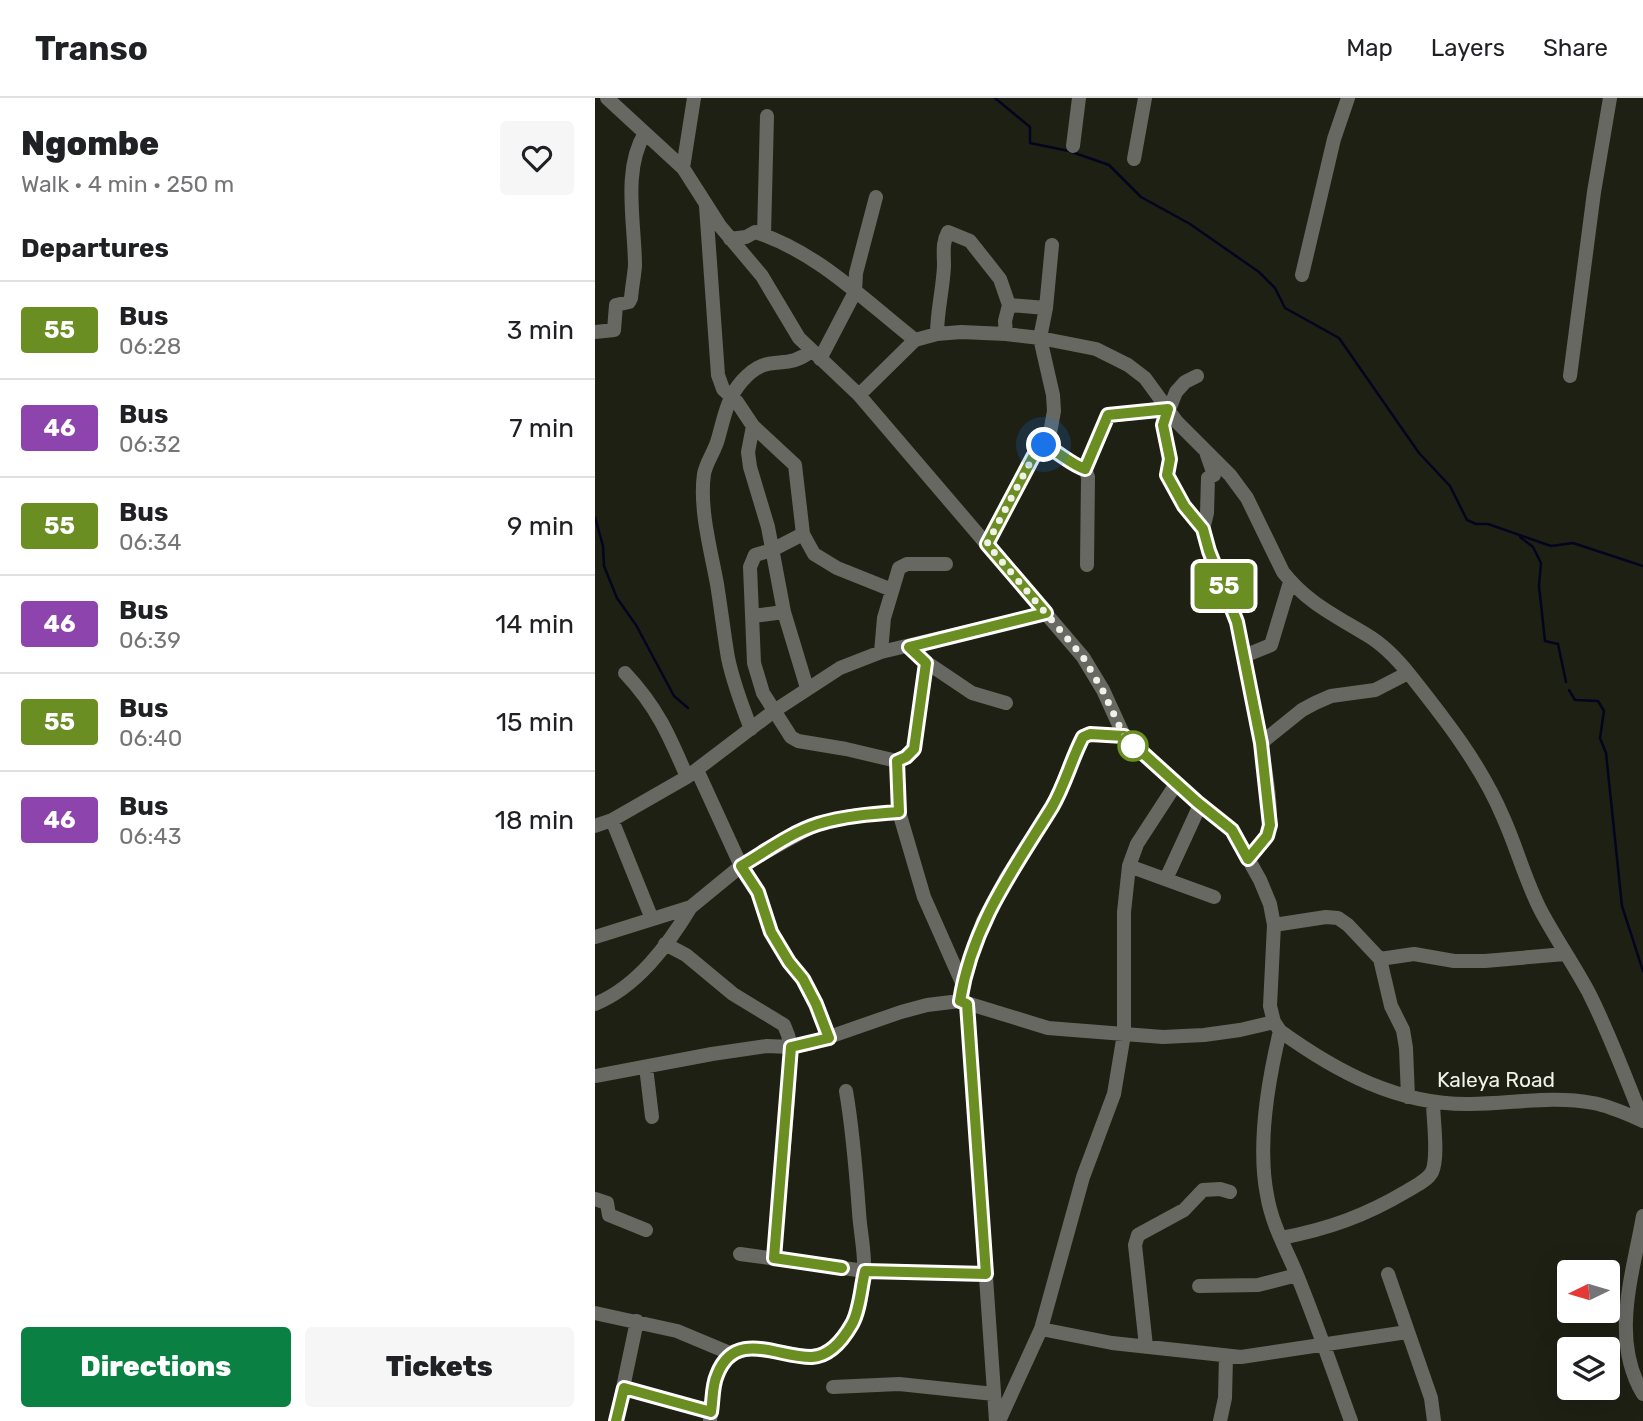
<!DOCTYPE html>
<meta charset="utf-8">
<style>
:root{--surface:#fff;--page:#f6f6f6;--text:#202124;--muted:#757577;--line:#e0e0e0;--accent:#0b8043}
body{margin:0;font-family:Rubik,sans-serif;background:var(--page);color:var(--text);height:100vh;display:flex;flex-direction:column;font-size:26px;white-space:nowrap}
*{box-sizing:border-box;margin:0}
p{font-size:23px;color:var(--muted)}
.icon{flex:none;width:38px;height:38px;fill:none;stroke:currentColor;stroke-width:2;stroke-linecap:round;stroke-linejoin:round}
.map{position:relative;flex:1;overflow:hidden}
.panel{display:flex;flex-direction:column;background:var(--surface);width:595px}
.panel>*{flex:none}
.badge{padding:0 14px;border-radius:5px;font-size:24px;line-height:46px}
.needle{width:46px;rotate:265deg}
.tools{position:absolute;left:962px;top:1162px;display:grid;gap:14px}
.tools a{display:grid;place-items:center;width:63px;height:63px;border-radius:7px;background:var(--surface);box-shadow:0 7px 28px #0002;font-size:35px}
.you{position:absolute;width:35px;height:35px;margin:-18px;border:5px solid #fff;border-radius:50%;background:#1a73e8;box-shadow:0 0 0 10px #1a73e833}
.map>.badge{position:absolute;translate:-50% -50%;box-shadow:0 0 0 4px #fff}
h2{padding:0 21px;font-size:26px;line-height:63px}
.round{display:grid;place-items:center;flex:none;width:74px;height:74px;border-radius:7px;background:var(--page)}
.head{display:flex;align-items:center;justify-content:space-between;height:119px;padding:0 21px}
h1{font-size:33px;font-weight:800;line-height:52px}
.primary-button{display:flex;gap:14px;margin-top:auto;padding:14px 21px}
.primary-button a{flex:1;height:80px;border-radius:7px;background:var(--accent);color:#fff;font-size:28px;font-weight:800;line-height:80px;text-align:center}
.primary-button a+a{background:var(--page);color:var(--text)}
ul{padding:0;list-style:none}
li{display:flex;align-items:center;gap:21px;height:98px;padding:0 21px;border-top:2px solid var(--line)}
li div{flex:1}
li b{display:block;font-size:26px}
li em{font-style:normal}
li .badge{min-width:77px;font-weight:700;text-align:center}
header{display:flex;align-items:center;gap:42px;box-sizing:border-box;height:98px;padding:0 35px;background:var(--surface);border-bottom:2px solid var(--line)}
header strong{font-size:33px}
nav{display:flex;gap:38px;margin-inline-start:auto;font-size:24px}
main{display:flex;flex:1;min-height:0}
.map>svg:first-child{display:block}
</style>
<header>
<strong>Transo</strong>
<nav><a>Map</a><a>Layers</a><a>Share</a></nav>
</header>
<main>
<section class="panel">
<div class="head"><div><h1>Ngombe</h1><p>Walk · 4 min · 250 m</p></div><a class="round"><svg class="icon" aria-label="heart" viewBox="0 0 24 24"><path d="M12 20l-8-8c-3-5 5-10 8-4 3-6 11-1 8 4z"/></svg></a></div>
<h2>Departures</h2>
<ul>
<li><span class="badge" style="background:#6b8e23;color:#fff">55</span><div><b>Bus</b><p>06:28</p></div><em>3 min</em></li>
<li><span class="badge" style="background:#8e44ad;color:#fff">46</span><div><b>Bus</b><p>06:32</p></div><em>7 min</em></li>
<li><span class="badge" style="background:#6b8e23;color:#fff">55</span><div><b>Bus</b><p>06:34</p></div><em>9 min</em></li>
<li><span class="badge" style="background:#8e44ad;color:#fff">46</span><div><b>Bus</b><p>06:39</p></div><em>14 min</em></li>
<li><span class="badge" style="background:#6b8e23;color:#fff">55</span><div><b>Bus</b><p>06:40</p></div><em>15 min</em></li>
<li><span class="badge" style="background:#8e44ad;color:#fff">46</span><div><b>Bus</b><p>06:43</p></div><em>18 min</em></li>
</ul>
<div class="primary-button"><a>Directions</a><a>Tickets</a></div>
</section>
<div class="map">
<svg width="1048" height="1323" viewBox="0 0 1048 1323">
<rect width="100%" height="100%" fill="#1f2014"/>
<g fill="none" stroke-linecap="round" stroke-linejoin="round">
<path stroke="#03051e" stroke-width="2.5" d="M400,0L435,29V45L474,53L514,67L546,99L595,126L664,174L680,190L690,210L744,240L824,355L855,388L872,422L881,426H893L956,448L978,445L1048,468
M0,419L8,448L9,468L22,500L41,527L79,598L93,610
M925,439L938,449L946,465L944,488L950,543L963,546L971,584
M974,592L980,602L1003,603L1009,613L1005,640L1011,655L1027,808L1048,873"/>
<path stroke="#676862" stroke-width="14" d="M12,0L88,70L125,128L167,178L204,240L264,297L488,559L508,592L529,638L602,704L637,732L665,782L675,806L679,827L675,908L679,924L685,933C742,974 803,1007 875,1006C916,1006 957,997 998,1005C1015,1008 1032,1016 1048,1023
M478,48L484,0
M539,61L550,0
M88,70L99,0
M111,108L123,277L128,291L142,304L158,328L200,367L208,436L219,456L242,470L297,492
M169,137L172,18
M135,141L151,139L160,134C223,154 270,203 320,242
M707,177L739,41L753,0
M414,207L451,210
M0,234L19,232L21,207L34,204L36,200C37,189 39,179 40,168C40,126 27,72 50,35
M342,236C342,213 348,191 349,168C349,155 347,145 353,134L375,143L405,181L414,207L410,223L411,236
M225,261L260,194L261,175L281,99
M602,278L590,284L581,294L568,327L575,361L572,377L589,408L608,431L614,453L642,524L666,645
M975,278L999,94L1015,0
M264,297L320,242L342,236L366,234L411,236L445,240L501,251L533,267L550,280L582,324L635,377L652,400L688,474C711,504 741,518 772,537C789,547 803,562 815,577C850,621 886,667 908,719C922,750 930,782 946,813C961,841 979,867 994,895C1015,937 1031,980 1048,1023
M158,328L153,354L155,369L173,429L189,514L212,590
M449,347C464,354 475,366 490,371L493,379L492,467
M490,371L513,318L573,311
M608,431L612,415L613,380L619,377L612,357
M208,436L177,452L160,457L155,469L159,565L168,595L196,639L203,643L251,651L302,663
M392,445L438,359L449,347L455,335L459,313L458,297L445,240L451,210L457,147
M158,518L189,514
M286,554L289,520L304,470L312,466H351
M649,558L676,547L695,484
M325,560L377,595L411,605
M30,575C62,609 74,637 92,679
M156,631C147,608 138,584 133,560C129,536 126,511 122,486C116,453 104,410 109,376C111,364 120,353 123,341C129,320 132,300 147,283C174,252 189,275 216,253
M102,672L146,768L163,794L176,834L194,864L208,881L221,906L234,940
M304,714L302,663L311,659L319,651L331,565
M17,722L57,821
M0,728L17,722L92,679L179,613L245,570L286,554L451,515
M653,760C659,754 667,747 671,739C681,724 669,665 666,645L707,612L720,605L736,598L780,592L813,575
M534,768L619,799
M571,781L605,707
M679,827L731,819L743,820L753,827L785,861L796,908L808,932L811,950L813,999
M0,839L96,809L146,768L220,727L254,718L304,714L329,799L368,887L365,903
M70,846L91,857L138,896L189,927L193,937L196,949L193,1002L179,1160
M785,861L819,856L859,863H890L970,856
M368,887L388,823L411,780L458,707L488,639L495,636L529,638
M0,906C42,889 73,847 96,809
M372,906L401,1323
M685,933C673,983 662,1046 672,1097C677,1128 693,1154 704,1182C723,1229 739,1276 756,1323
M51,969L57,1019
M0,978L117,956L172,948L196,949L217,945L306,914L332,907L365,903L453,930L529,936L568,939L609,937L645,932L679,924
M0,1101L12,1105L14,1117L51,1132
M1048,1118C1038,1176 1015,1241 1048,1296
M686,1140C733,1131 770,1118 812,1093C820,1088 832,1083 837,1074C844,1059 838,1021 838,1004
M145,1156L270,1173L391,1176
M793,1176L836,1300L839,1323
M604,1188L663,1187L702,1177
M0,1215L82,1233L137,1256
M446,1231L517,1245L646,1259L812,1234
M551,1248L540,1147L543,1137L589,1112L608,1092L625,1091L635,1094
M238,1289L304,1286L399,1296
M29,1290L116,1314L115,1322
M116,1314C118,1302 117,1288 121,1277C142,1220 203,1275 235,1252C258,1236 269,1200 269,1172C270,1153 265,1133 264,1114C261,1073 258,1033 251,993
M21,1323L42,1223
M404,1323L446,1231L488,1079L519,996L529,936V814L534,768L542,746L581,686
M625,1323L630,1300L631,1258"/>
</g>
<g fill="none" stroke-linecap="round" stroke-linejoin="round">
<defs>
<path id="line" d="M21,1323L29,1290L116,1314C118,1302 117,1288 122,1277C140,1230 184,1260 217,1259C235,1258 249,1240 257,1226C265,1212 266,1189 270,1173L391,1176L372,906L365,903C377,827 418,772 457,709C470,687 476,662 488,639L495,636L529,638L602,704L637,732L653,761L672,738L675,727L666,645L642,524L614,453L608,431L589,408L572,377L575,361L568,327L573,311L513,317L490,371C475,366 464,354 449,347L438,359L392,446L451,515L314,549L331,565L319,651L311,659L302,663L304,714C277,716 249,718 223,726C195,735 170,754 146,768L163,794L176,834L194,864L208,881L221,906L234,940L196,949L179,1160L247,1170"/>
</defs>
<use href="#line" stroke="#fff" stroke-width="16"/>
<use href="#line" stroke="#6b8e23" stroke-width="10"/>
<path stroke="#f0f1e9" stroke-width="7" stroke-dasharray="0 12.6" d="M449,347L438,359L392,446L488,559L508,593L529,638L538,648"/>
</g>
<circle fill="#fff" stroke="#6b8e23" stroke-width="3.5" cx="538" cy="648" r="14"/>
<g text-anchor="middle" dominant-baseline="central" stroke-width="6" stroke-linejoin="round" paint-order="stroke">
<g font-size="21" fill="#f0f1e9" stroke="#1f2014">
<text x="901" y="981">Kaleya Road</text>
</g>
</g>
</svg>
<div class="tools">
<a><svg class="needle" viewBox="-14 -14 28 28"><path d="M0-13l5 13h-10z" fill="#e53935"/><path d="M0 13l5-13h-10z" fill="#757577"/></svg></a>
<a><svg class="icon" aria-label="layers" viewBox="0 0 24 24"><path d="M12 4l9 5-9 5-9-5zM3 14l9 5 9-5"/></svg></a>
</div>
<div class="you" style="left:449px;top:347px"></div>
<b class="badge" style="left:629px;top:488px;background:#6b8e23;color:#fff">55</b>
</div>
</main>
